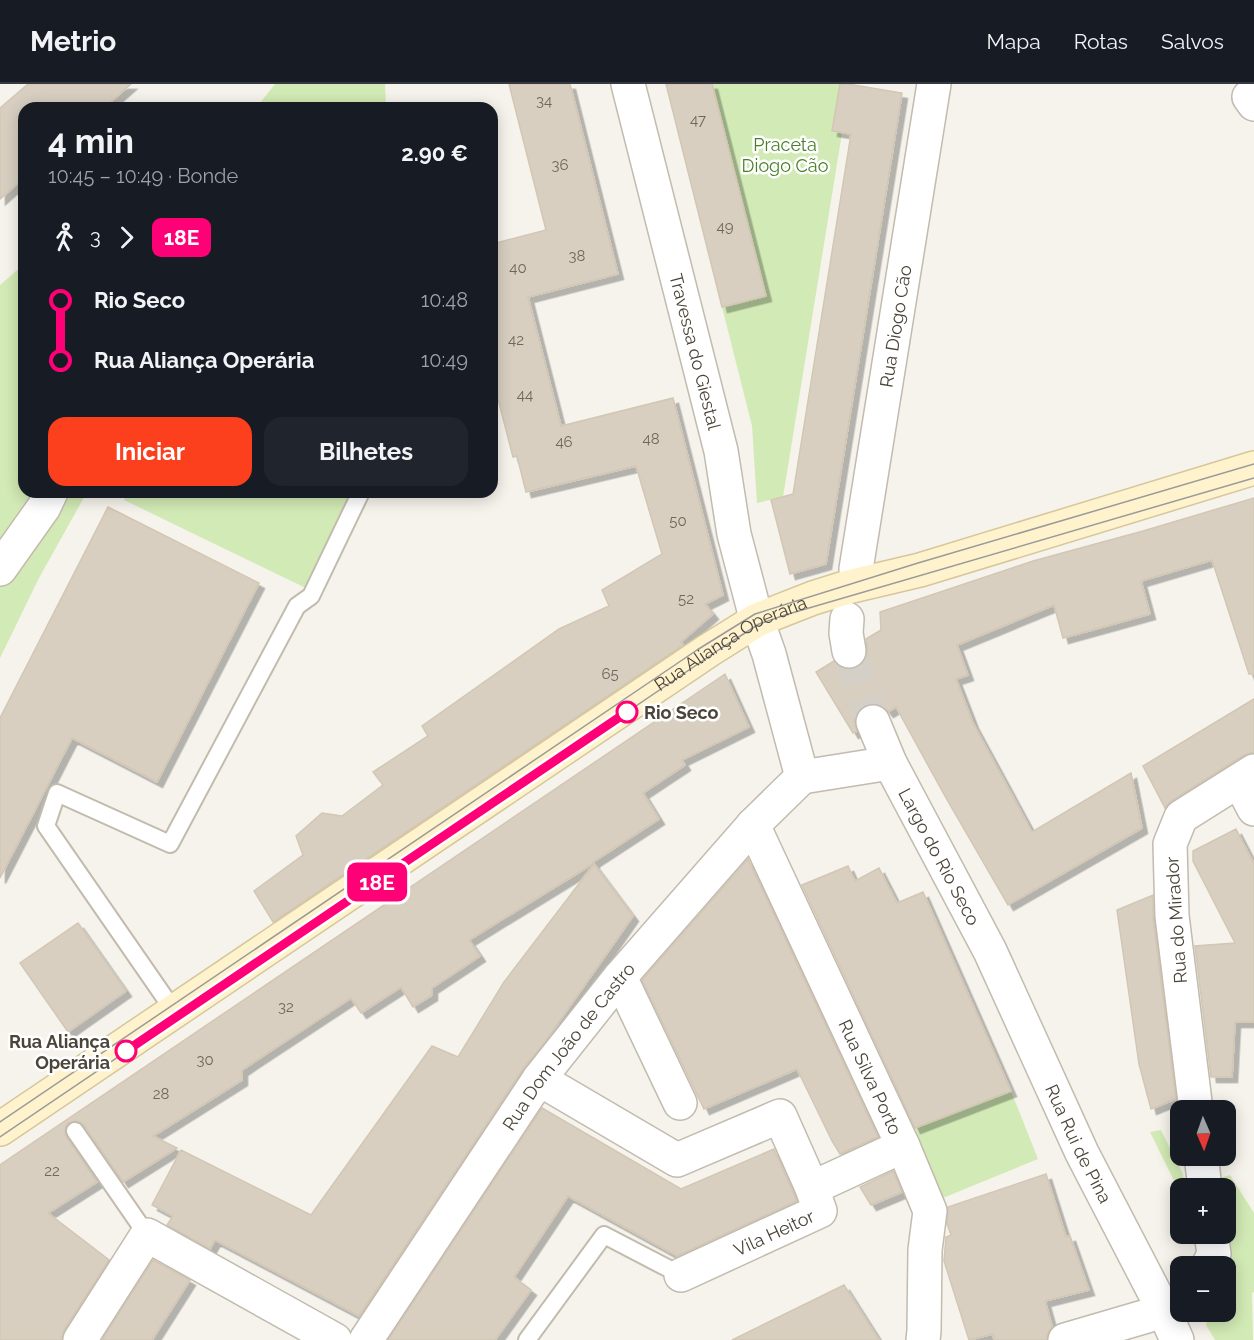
<!DOCTYPE html>
<html lang="pt">
<meta charset="utf-8">
<style>
:root{--surface:#171b24;--page:#20242c;--text:#f1f3f6;--muted:#9ea1a6;--line:#363941;--accent:#fc3f1d}
body{margin:0;font-family:Raleway,sans-serif;background:var(--page);color:var(--text);height:100vh;display:flex;flex-direction:column;font-size:22px;white-space:nowrap}
*{box-sizing:border-box;margin:0}
p{font-size:20px;color:var(--muted)}
.icon{flex:none;width:33px;height:33px;fill:none;stroke:currentColor;stroke-width:2;stroke-linecap:round;stroke-linejoin:round}
.map{position:relative;flex:1;overflow:hidden}
.details{position:absolute;left:18px;top:18px;width:480px;height:396px;display:flex;flex-direction:column;background:var(--surface);border-radius:18px;box-shadow:0 3px 15px #0003}
.details>*{flex:none}
.badge{padding:0 12px;border-radius:9px;font-size:21px;line-height:39px}
.needle{width:39px;rotate:178deg}
.fabs{position:absolute;left:1170px;top:1016px;display:grid;gap:12px}
.fabs a{display:grid;place-items:center;width:66px;height:66px;border-radius:12px;background:var(--surface);box-shadow:0 3px 15px #0003;font-size:30px}
.map>.badge{position:absolute;translate:-50% -50%;box-shadow:0 0 0 3px #fff}
.legs{display:flex;align-items:center;gap:9px;height:66px;padding:0 30px;font-size:20px}
.legs p{margin-inline-start:auto}
.headline{display:flex;align-items:center;justify-content:space-between;height:102px;padding:0 30px}
h1{font-size:33px;font-weight:700;line-height:45px}
.cta{display:flex;gap:12px;margin-top:auto;padding:12px 30px}
.cta a{flex:1;height:69px;border-radius:18px;background:var(--accent);color:#fff;font-size:24px;font-weight:700;line-height:69px;text-align:center}
.cta a+a{background:var(--page);color:var(--text)}
ul{padding:0 30px;list-style:none}
li{display:flex;align-items:center;gap:21px;height:60px;font-size:22px}
li i{display:grid;place-items:center;width:9px;height:100%;margin:0 8px;background:currentColor}
li i::after{content:'';width:15px;height:15px;margin:-8px;border:4px solid;border-radius:50%;background:var(--surface)}
li p{margin-inline-start:auto}
li:first-child i{background:linear-gradient(#0000 50%,currentColor 0)}
li:last-child i{background:linear-gradient(currentColor 50%,#0000 0)}
header{display:flex;align-items:center;gap:36px;box-sizing:border-box;height:84px;padding:0 30px;background:var(--surface);border-bottom:2px solid var(--line)}
header strong{font-size:28px}
nav{display:flex;gap:33px;margin-inline-start:auto;font-size:21px}
.map>svg:first-child{display:block}
</style>
<header>
<strong>Metrio</strong>
<nav><a>Mapa</a><a>Rotas</a><a>Salvos</a></nav>
</header>
<div class="map">
<svg width="1254" height="1256" viewBox="0 0 1254 1256">
<defs>
<filter id="shadow"><feDropShadow dx="5.5" dy="5.5" stdDeviation="0" flood-color="#0004"/></filter>
</defs>
<rect width="100%" height="100%" fill="#f6f3ec"/>
<path fill="#d2eab5" d="M275,0H385L386,24H256Z
M712,0H840L832,46L842,49L783,413L757,419L752,342L722,223L766,212Z
M24,180V408H87L39,494L0,574V201Z
M128,408H363L314,508L124,416Z
M1011,1007L1038,1075L938,1116L907,1047Z
M1161,1046L1183,1090L1185,1104H1180V1109L1150,1048Z
M1230,1091L1254,1129V1208L1252,1209L1253,1256H1215L1206,1241L1209,1227H1226V1104H1217L1216,1095Z"/>
<path fill="#d8cfc1" stroke="#d3c7b4" stroke-width="1.5" filter="url(#shadow)" d="M28,0H131L104,24H24V94L0,115V24Z
M509,0H570L618,190L528,213L561,342L673,314L723,511L705,520L713,530L681,558L683,561L273,838L254,807L303,771L296,752L322,729L342,732L383,701L373,688L428,652L422,642L559,545L609,522L602,506L662,470L636,382L526,408L517,372L513,373L492,292V160L546,146Z
M666,0H712L766,212L722,223Z
M840,0H848L902,9L826,480L790,490L771,416L793,410L851,50L832,47Z
M1254,414V590H1249L1212,476L1141,497L1150,530L1063,554L1054,521L957,561L968,591L956,595L973,639L1032,748L1131,689L1142,744L1008,821L946,714L896,623L888,628L884,623L876,620L865,621L858,627L854,636L857,647L853,649L816,588L834,577L843,585H853L861,581L867,573V564L866,555L881,546L880,528L1033,477L1143,447Z
M108,423L259,499L157,698L72,654L0,794V634Z
M725,590L749,643L682,676L685,681L643,709L659,735L593,778L594,779L469,856L480,872L432,904V911L413,923L401,903L361,929L351,914L242,986V996L153,1052L177,1064L123,1098L84,1041L80,1038L75,1037L69,1039L66,1042L65,1047L66,1052L97,1098L48,1129L109,1176L64,1246L61,1256H0V1081Z
M1254,615V668L1244,671L1171,717L1165,724L1143,682Z
M1236,745L1254,780V938H1235L1232,993H1211L1195,862L1235,859L1193,777V767Z
M748,775L878,1053L840,1070L832,1057L797,985L704,1025L642,896Z
M594,780L633,832L547,955L523,985L359,1232L215,1156L210,1165L167,1141L173,1132L152,1121L181,1066L311,1131L432,962L458,973L504,898Z
M848,782L855,797L879,784L897,819L923,808L1011,1007L915,1044L802,801Z
M1153,811V834L1176,1015L1151,1025L1139,980L1117,826Z
M78,839L126,907L68,948L20,879Z
M542,1024L681,1105L774,1065L797,1117L677,1172L568,1112L514,1193L531,1206L495,1256H388Z
M893,1087L902,1108L871,1121L860,1103Z
M1046,1090L1066,1153L1070,1152L1089,1206L1045,1217L1052,1242L1047,1251V1256H994L993,1250L969,1256L944,1177L946,1153L951,1151L947,1140L948,1123Z
M153,1176L190,1196L152,1256H102Z
M844,1201L879,1256H732Z"/>
<g fill="none" stroke-linecap="round" stroke-linejoin="round">
<path stroke="#d4d0c8" stroke-width="33" stroke-dasharray="33 16" stroke-linecap="butt" d="M849,567L873,638"/>
<defs>
<path id="lane" d="M174,927L46,742L57,709L170,760L297,522L311,512L361,408
M75,1047L147,1151
M527,1256L604,1151L681,1191"/>
<g id="street">
<path id="s1" d="M628,0L721,367L734,450L749,507L755,530L769,570L802,693"/>
<path d="M1254,9L1249,13L1254,20"/>
<path d="M0,485L44,423L51,408"/>
<path id="s2" d="M856,485L934,0"/>
<path d="M847,535L846,549L849,567"/>
<path d="M873,638L890,679"/>
<path id="s3" d="M802,693L890,679L990,867L1082,1069L1164,1227L1177,1256"/>
<path d="M1239,697L1254,725"/>
<path id="s4" d="M753,741L903,1062L930,1127L925,1166L924,1247L923,1256"/>
<path d="M620,893L680,1019"/>
<path d="M539,995L677,1076L780,1032L812,1104"/>
<path d="M1196,1026L1172,832L1170,760L1181,733L1254,687"/>
<path d="M1201,1071L1205,1104"/>
<path d="M1208,1182L1214,1170L1211,1149"/>
<path id="s5" d="M681,1191L820,1127L812,1104L903,1062"/>
<path d="M80,1256L147,1151L335,1256"/>
<path id="s6" d="M366,1256L539,995L620,893L753,741L802,693"/>
<path d="M1065,1256L1164,1227"/>
</g>
<g id="secondary">
<path id="s7" d="M0,1045L709,566L757,536L813,514L848,503L920,486L1254,384"/>
</g>
</defs>
<use href="#lane" stroke="#c2bbae" stroke-width="20"/>
<use href="#street" stroke="#c2bbae" stroke-width="36"/>
<use href="#secondary" stroke="#d6c79b" stroke-width="36"/>
<use href="#lane" stroke="#fff" stroke-width="16"/>
<use href="#street" stroke="#fff" stroke-width="33"/>
<use href="#secondary" stroke="#fff3cd" stroke-width="33"/>
<path stroke="#9a9a9a" stroke-width="1.5" d="M0,1038L697,566L755,530L918,479L1254,380
M0,1053L720,565L759,540L785,531L1254,394"/>
</g>
<g fill="none" stroke-linecap="round" stroke-linejoin="round">
<defs>
<path id="line-1" d="M126,967L627,628"/>
</defs>
<use href="#line-1" stroke="#fff" stroke-width="14"/>
<use href="#line-1" stroke="#f07" stroke-width="9"/>
</g>
<g fill="#fff" stroke="#f07" stroke-width="3">
<circle cx="627" cy="628" r="10"/>
<circle cx="126" cy="967" r="10"/>
</g>
<g text-anchor="middle" dominant-baseline="central" stroke-width="5" stroke-linejoin="round" paint-order="stroke">
<g font-size="15" fill="#6e675b">
<text x="544" y="17">34</text>
<text x="698" y="36">47</text>
<text x="560" y="81">36</text>
<text x="725" y="143">49</text>
<text x="577" y="172">38</text>
<text x="518" y="184">40</text>
<text x="516" y="256">42</text>
<text x="525" y="311">44</text>
<text x="651" y="355">48</text>
<text x="564" y="358">46</text>
<text x="678" y="437">50</text>
<text x="686" y="515">52</text>
<text x="610" y="590">65</text>
<text x="286" y="923">32</text>
<text x="205" y="976">30</text>
<text x="161" y="1010">28</text>
<text x="52" y="1087">22</text>
</g>
<g font-size="18" fill="#4a7f2a" stroke="#fff">
<text x="785" y="60">Praceta<tspan x="785" dy="21">Diogo Cão</tspan></text>
</g>
<g font-size="18" fill="#4b4439" stroke="#fff">
<text stroke="none"><textPath href="#s2" startOffset="246">Rua Diogo Cão</textPath></text>
<text stroke="none"><textPath href="#s1" startOffset="276">Travessa do Giestal</textPath></text>
<text stroke="none"><textPath href="#s7" startOffset="878">Rua Aliança Operária</textPath></text>
<text stroke="none"><textPath href="#s3" startOffset="195">Largo do Rio Seco</textPath></text>
<text transform="translate(1176 836) rotate(-94)">Rua do Mirador</text>
<text stroke="none"><textPath href="#s6" startOffset="357">Rua Dom João de Castro</textPath></text>
<text stroke="none"><textPath href="#s4" startOffset="278">Rua Silva Porto</textPath></text>
<text stroke="none"><textPath href="#s3" startOffset="514">Rua Rui de Pina</textPath></text>
<text stroke="none"><textPath href="#s5" startOffset="102">Vila Heitor</textPath></text>
</g>
<g font-size="18" font-weight="bold" fill="#4b4439" stroke="#fff" text-anchor="start">
<text x="644" y="628">Rio Seco</text>
<text x="110" y="957" text-anchor="end">Rua Aliança<tspan x="110" dy="21">Operária</tspan></text>
</g>
</g>
</svg>
<div class="fabs">
<a><svg class="needle" viewBox="-14 -14 28 28"><path d="M0-13l5 13h-10z" fill="#e53935"/><path d="M0 13l5-13h-10z" fill="#9ea1a6"/></svg></a>
<a>+</a>
<a>−</a>
</div>
<b class="badge" style="left:377px;top:798px;background:#f07;color:#fff">18E</b>
<section class="details">
<div class="headline"><div><h1>4 min</h1><p>10:45 – 10:49 · Bonde</p></div><b>2.90 €</b></div>
<div class="legs"><svg class="icon" aria-label="walk" viewBox="0 0 24 24"><circle cx="13" cy="4" r="2"/><path d="M13 8l-2 6 4 7M11 14l-3 7M7 12l3-4h3l4 4"/></svg>3<svg class="icon" aria-label="forward" viewBox="0 0 24 24"><path d="M9 5l7 7-7 7"/></svg><b class="badge" style="background:#f07;color:#fff">18E</b></div>
<ul>
<li><i style="color:#f07"></i><b>Rio Seco</b><p>10:48</p></li>
<li><i style="color:#f07"></i><b>Rua Aliança Operária</b><p>10:49</p></li>
</ul>
<div class="cta"><a>Iniciar</a><a>Bilhetes</a></div>
</section>
</div>
